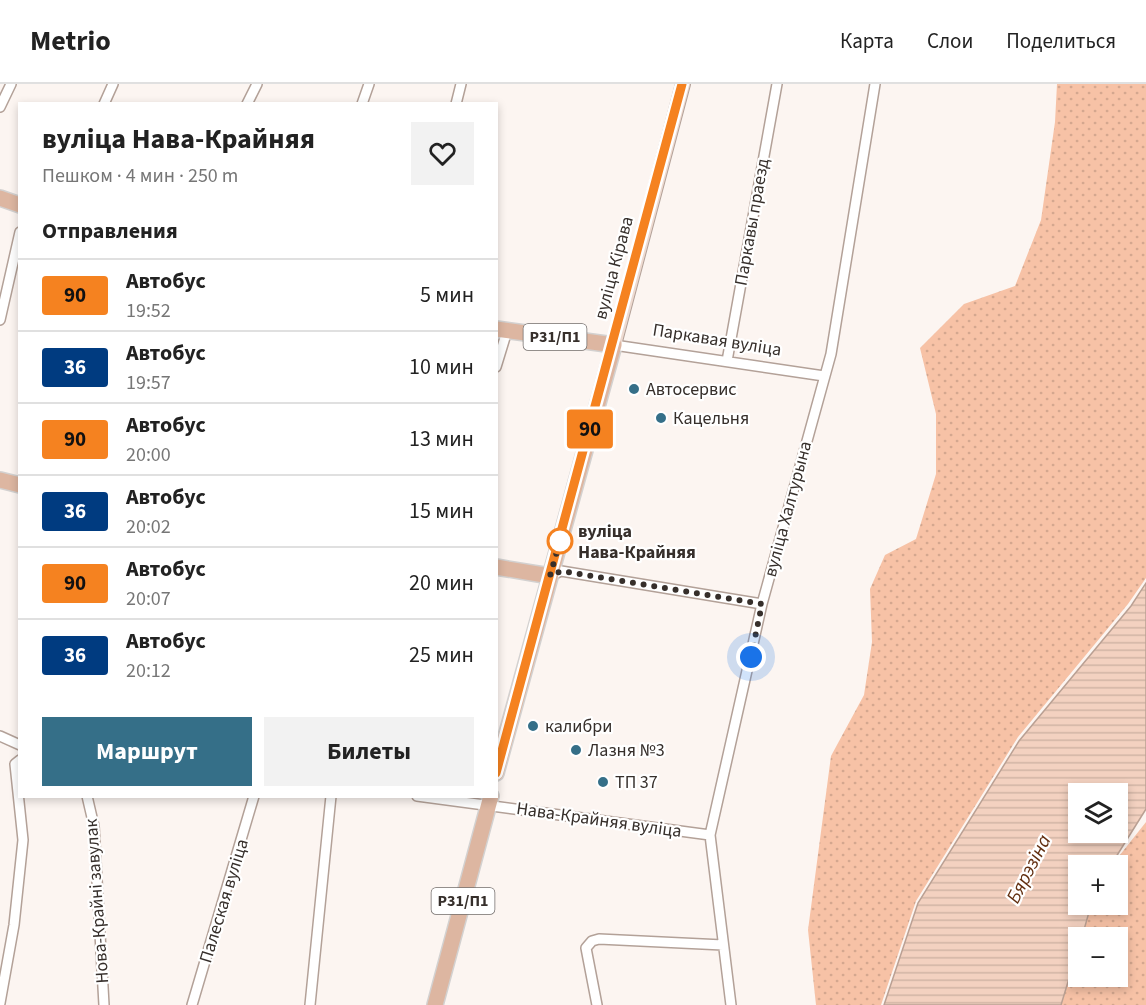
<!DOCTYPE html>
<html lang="ru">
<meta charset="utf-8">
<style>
:root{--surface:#fff;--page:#f2f2f2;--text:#222;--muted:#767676;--line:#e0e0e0;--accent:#356f88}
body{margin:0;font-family:"Source Sans 3",sans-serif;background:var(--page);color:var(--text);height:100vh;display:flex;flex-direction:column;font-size:22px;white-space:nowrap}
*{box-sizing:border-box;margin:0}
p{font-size:20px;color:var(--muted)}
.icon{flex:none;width:33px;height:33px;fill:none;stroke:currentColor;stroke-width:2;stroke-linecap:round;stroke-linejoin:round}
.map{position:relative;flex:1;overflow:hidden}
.sheet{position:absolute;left:18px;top:18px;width:480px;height:696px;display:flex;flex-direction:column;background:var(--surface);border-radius:0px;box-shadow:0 3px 9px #0003}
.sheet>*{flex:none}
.badge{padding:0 12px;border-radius:4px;font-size:21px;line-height:39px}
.controls{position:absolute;left:1068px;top:699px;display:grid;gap:12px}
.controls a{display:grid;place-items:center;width:60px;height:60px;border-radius:0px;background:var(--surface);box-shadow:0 3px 9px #0003;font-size:30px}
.you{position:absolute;width:30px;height:30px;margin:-15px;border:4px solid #fff;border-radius:50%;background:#1a73e8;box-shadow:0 0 0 9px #1a73e833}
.map>.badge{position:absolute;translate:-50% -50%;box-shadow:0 0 0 3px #fff}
h2{padding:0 24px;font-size:22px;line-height:54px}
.round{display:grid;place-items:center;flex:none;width:63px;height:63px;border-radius:0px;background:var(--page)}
.head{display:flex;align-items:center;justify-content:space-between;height:102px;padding:0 24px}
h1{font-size:28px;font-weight:700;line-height:45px}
.button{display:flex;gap:12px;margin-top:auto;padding:12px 24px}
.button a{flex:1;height:69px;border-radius:0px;background:var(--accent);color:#fff;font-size:24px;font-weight:700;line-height:69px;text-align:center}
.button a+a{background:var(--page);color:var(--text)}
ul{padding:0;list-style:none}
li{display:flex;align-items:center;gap:18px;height:72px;padding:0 24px;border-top:2px solid var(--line)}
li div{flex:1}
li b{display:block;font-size:22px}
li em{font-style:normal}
li .badge{min-width:66px;font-weight:700;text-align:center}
header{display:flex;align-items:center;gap:36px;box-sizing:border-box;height:84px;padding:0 30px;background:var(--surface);border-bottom:2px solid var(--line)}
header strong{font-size:28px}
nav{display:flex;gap:33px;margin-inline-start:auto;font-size:21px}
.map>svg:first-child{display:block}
</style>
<header>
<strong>Metrio</strong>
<nav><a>Карта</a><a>Слои</a><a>Поделиться</a></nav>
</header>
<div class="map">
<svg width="1146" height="921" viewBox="0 0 1146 921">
<defs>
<pattern id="grass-dots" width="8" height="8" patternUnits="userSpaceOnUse" patternTransform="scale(1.5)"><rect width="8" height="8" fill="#f7c2a6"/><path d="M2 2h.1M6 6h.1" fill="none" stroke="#d4a78f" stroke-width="1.8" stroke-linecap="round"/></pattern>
<pattern id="water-rules" width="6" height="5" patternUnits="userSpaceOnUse" patternTransform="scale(1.5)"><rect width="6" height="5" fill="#f3d1c0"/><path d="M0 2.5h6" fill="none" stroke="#d1b4a5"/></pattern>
</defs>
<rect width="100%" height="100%" fill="#fcf5f1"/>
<path fill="url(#grass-dots)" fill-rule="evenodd" d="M1057,0H1146V494L1128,520L1018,653L916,817L881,921H816L808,846L831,672L864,611L872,558L870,505L885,471L916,455L936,390V330L920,264L964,220L1015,202L1041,136L1055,38Z
M1146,738V921H1058L1087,821L1118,820V782L1112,781ZM1078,854H1118V892H1078Z"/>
<path fill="url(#water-rules)" stroke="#baa093" stroke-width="1.5" fill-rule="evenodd" d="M1146,499V725L1111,781L1078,782V820L1091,821L1082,853L1078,854V865L1061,921H884L918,819L1019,657L1131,522ZM1078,710H1118V748H1078Z"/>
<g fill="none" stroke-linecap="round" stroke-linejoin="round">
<defs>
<path id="minor" d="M104,20L113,0
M247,20L257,0
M362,20L369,0
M456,20L461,0
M0,23L11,0
M0,236L20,148
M614,261L824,292
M727,277L777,0
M496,283L507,247
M550,492L561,487L762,520
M0,652L20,661
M87,712L94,742L104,921
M417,712L710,751
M0,919L14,841L23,756L15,680L20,676
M192,921L254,712
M310,921L331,712
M597,921L586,864L592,857L599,855L723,861
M731,921L710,751L762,520L831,270L875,0"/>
<path id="secondary" d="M614,261L683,0"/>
<path id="primary" d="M0,114L20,121
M496,245L614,261L496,689
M0,396L20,401
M496,483L550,492
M435,921L491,712"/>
</defs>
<use href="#minor" stroke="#b3a198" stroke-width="12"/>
<use href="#secondary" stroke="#b3a198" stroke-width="16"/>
<use href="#primary" stroke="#d3d1d0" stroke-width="18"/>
<use href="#minor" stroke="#fff" stroke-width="9"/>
<use href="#secondary" stroke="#eedad0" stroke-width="14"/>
<use href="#primary" stroke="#ddb6a1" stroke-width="15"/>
</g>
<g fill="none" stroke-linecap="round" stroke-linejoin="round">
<defs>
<path id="line" d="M496,689L682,0"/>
</defs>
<use href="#line" stroke="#fff" stroke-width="14"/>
<use href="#line" stroke="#f58220" stroke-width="9"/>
<path stroke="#362f2b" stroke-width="6" stroke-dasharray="0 10.8" d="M560,457L561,453L550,492L561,487L762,520L751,573"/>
</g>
<g fill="#356f88" stroke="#fff" stroke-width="2">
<circle cx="634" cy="305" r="6"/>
<circle cx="661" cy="334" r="6"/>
<circle cx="533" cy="642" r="6"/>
<circle cx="576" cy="666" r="6"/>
<circle cx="603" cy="698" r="6"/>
</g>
<circle fill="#fff" stroke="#f58220" stroke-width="3" cx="560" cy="457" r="12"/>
<g text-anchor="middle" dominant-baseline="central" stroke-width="4.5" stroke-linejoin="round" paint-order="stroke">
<g fill="#fff" stroke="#726d6b" stroke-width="1.5">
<rect x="523.5" y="240" width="63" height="26" rx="4.5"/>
<rect x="431.5" y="804" width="63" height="26" rx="4.5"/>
</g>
<g font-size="16" font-weight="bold" fill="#362f2b">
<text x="555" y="253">Р31/П1</text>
<text x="463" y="817">Р31/П1</text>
</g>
<g font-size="18" fill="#362f2b" stroke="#fff">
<text transform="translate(752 138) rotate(-80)">Паркавы праезд</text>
<text transform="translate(614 184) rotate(-75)">вуліца Кірава</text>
<text transform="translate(717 256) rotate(9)">Паркавая вуліца</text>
<text transform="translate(788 425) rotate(-75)">вуліца Халтурына</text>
<text transform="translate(599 736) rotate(8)">Нава-Крайняя вуліца</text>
<text transform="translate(97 817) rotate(-94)">Нова-Крайні завулак</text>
<text transform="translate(224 817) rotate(-73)">Палеская вуліца</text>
</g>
<g font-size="18" fill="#362f2b" stroke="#fff" text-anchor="start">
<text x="646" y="305">Автосервис</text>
<text x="673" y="334">Кацельня</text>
<text x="545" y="642">калибри</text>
<text x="588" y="666">Лазня №3</text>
<text x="615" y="698">ТП 37</text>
</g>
<g font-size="18" font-weight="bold" fill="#362f2b" stroke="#fff" text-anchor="start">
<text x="578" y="447">вуліца<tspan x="578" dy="21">Нава-Крайняя</tspan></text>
</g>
<g font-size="20" font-style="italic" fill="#622f10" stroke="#fff">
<text transform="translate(1029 785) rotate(-63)">Бярэзіна</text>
</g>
</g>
</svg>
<div class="controls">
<a><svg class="icon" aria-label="layers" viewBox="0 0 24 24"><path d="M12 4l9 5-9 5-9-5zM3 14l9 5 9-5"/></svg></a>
<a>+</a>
<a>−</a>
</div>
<div class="you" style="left:751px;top:573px"></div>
<b class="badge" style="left:590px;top:345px;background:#f58220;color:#111">90</b>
<section class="sheet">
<div class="head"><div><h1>вуліца Нава-Крайняя</h1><p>Пешком · 4 мин · 250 m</p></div><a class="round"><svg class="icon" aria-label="heart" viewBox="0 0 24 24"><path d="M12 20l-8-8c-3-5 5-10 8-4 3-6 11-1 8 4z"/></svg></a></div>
<h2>Отправления</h2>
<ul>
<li><span class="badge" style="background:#f58220;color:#111">90</span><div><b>Автобус</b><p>19:52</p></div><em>5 мин</em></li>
<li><span class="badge" style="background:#003b80;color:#fff">36</span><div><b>Автобус</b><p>19:57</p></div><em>10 мин</em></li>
<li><span class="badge" style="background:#f58220;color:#111">90</span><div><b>Автобус</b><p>20:00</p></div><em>13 мин</em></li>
<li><span class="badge" style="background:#003b80;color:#fff">36</span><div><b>Автобус</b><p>20:02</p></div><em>15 мин</em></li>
<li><span class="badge" style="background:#f58220;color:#111">90</span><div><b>Автобус</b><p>20:07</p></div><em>20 мин</em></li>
<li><span class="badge" style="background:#003b80;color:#fff">36</span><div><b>Автобус</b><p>20:12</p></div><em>25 мин</em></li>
</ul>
<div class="button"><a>Маршрут</a><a>Билеты</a></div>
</section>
</div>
